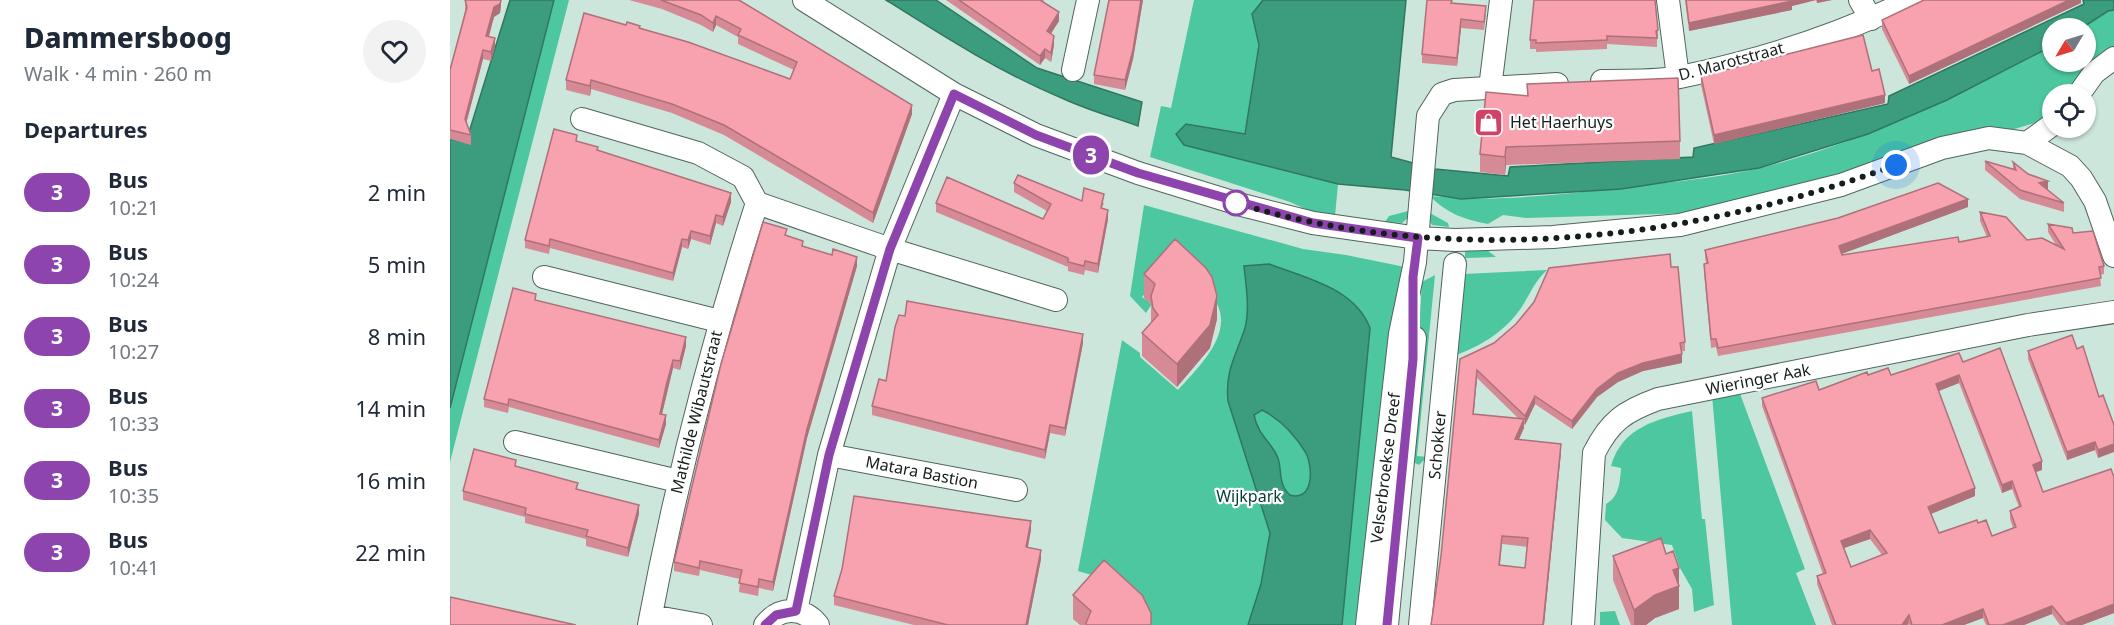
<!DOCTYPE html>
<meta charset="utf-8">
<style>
:root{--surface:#fff;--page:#f2f2f3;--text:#1f2937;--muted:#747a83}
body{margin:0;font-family:"Noto Sans",sans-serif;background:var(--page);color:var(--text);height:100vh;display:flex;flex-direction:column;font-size:22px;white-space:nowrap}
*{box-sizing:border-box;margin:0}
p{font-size:20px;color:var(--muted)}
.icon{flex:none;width:33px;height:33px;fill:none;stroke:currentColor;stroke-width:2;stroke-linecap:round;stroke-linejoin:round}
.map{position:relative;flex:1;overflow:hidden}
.panel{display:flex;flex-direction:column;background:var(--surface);width:450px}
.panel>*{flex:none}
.badge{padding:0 12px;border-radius:20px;font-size:21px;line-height:39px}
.needle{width:39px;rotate:232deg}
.fabs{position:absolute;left:1592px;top:18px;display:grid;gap:12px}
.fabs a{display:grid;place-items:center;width:54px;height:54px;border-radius:50%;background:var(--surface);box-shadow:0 2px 4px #0004;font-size:30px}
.you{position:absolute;width:30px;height:30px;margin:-15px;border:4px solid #fff;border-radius:50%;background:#1a73e8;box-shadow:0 0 0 9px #1a73e833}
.map>.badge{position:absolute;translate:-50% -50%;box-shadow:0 0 0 3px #fff}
h2{padding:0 24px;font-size:22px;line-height:54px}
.round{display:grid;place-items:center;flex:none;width:63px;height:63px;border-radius:32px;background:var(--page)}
.head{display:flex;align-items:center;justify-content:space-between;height:102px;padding:0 24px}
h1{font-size:28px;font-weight:800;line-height:45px}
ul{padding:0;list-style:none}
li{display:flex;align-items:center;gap:18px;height:72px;padding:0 24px}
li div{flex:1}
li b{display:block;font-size:22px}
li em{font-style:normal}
li .badge{min-width:66px;font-weight:700;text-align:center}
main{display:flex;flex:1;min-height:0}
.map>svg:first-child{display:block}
</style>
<main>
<section class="panel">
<div class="head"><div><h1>Dammersboog</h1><p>Walk · 4 min · 260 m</p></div><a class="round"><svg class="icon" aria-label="heart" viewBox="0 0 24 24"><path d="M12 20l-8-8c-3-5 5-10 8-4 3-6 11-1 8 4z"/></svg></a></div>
<h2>Departures</h2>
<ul>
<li><span class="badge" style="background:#8e44ad;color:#fff">3</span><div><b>Bus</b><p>10:21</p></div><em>2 min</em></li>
<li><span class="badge" style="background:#8e44ad;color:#fff">3</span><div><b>Bus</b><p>10:24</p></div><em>5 min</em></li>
<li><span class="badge" style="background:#8e44ad;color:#fff">3</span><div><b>Bus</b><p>10:27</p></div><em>8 min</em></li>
<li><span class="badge" style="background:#8e44ad;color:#fff">3</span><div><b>Bus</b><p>10:33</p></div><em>14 min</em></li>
<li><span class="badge" style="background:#8e44ad;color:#fff">3</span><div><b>Bus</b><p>10:35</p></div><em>16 min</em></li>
<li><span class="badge" style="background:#8e44ad;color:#fff">3</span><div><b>Bus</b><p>10:41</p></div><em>22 min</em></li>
</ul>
</section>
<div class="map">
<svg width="1664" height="625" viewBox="0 0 1664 625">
<rect width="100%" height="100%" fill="#cde6db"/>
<path fill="#4cc79f" d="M104,0H119L0,462V408Z
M744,0H813L802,14L809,45L795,135L736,124L726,134L734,145L888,184L885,216L875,218L840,202L700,157L711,106L721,108Z
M1664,7V49L1639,65L1614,94H1602V112L1588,122L1561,130L1243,213L1076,218L1053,215L1038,224C1015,220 996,213 980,196C1039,202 1099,196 1157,189C1207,183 1260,180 1310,168C1413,143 1509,96 1602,46V62H1635V28H1632Z
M694,205L853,249L896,255L955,267L917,625H701L655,579L628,571L672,340L690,353V357L728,390C749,366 789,330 762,296C752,283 737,272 725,260L692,297L702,304L696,313L680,296Z
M962,210L961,215L952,223L935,222L939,216Z
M978,212L998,223L999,227L982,225L977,217Z
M1037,250L1046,257L1015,258V251Z
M1097,270C1085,281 1081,292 1073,305C1058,329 1032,346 1006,355L1014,274Z
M985,275L967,456L977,457L969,465L961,461L972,282Z
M1289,391L1355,569L1346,573L1366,625H1282L1262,395Z
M1242,411L1252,519H1255L1264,605L1244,612L1242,589L1230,568L1222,545L1172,538L1155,520L1156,504C1169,497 1170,482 1171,468L1161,466C1172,427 1207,419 1242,411Z
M1165,611L1170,625H1150V612Z"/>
<path fill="#3b9d7d" stroke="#30775f" stroke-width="1.5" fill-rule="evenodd" d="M60,0H104L0,408V139L16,142Z
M436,0H486L587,68L692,102L688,126C663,117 638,110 614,99C551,73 493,36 436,0Z
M813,0H956L941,157L985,169L1058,176L1060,167L1243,157L1244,148L1438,104L1439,96L1634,4L1633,0H1664V10L1658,11L1632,28H1602V46L1497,100L1418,134L1309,168L1171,189L1011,199L955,190L888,184L734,145L726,134L736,124L795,134L809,45L802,14Z
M819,264C856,278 905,288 920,328L892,625H798L811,584L820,533L778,401C775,370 786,356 795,328C800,308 796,286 794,266ZM812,410C830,419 845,435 856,453C863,467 864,502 840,495C828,485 832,470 828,458C821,441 808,436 804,415Z"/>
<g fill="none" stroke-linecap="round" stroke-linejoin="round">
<defs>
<path id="minor" d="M354,0L504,94L586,135L688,173L792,205L863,223L968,238L1005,240L1103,237L1230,225L1391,185L1492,148L1539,138L1577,143L1620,166L1631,178L1645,201L1664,256
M1218,0L1228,77
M1410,0L1421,19
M623,70L638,0
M1152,81C1177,80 1205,82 1230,77C1308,61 1389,35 1461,0
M1040,88L1051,0
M1629,94L1644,73L1664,58
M132,119L248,153L293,177L307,203L440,249L606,300
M1577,143L1602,125
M94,277L269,321
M65,442L228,481
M379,455L566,490
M346,611L379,455L440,249L504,94
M201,616L251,625
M199,625C226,481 262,342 307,203
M315,625C330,606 354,607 368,625
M917,625L950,334L965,262L978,116L992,94L1004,90L1107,84
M937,625L965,338
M970,625L1005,264
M1133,625L1144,453C1160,421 1175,411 1208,399L1578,325L1664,312"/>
</defs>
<use href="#minor" stroke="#50655c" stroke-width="24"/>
<use href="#minor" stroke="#fff" stroke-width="22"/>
</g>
<path fill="#d58a96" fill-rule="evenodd" d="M15,0H51L50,13L44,17L39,37L45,47L41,61L33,59L16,123L21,135V145L0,139V70L15,11Z
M179,0H289L462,114L423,223L274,135L222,113L141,89L140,96L116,90V80L190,28L340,79L344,70L288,44V37L266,25L263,32L251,25L212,9Z
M496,0H594L593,2L609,21L600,34L604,45L601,62L595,58L590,65Z
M693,0L683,59L675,90L644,84V75Z
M1003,0L1002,3L1036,15L1034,30L1011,28L1007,66L972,63V54Z
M1235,0H1382L1367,3L1366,0L1342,6V10L1239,31Z
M1631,0V3L1459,84L1432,29V20Z
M1208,30V39H1207V47L1157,44V49L1086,52V49H1080V40Z
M1422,71L1435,103L1264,144L1251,85V76Z
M1077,84L1230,141V159L1056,165L1055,175L1030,172V154L1077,96Z
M127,142L281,202L273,226L266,223L260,245L241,239L238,249L232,247L223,281L100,248L99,254L75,248V240Z
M1535,161L1563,169V162L1614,203V212L1570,199L1535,170Z
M564,183L632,201L654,203L652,208L658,219L648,273L635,270L634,275L618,271V267L486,212V203L593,219L597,211L564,192Z
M1518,207L1391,254L1392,255L1509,242L1537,237L1530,221V212L1577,240L1606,245L1598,232V224L1623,233L1654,266V274L1650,275L1651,286L1268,356L1266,347L1261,348L1254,272V264L1256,263L1255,258V250Z
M337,236L353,246L407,266L357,438L323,591L309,588L308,596L289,592L290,579L250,570L249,576L224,571V562Z
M1221,267L1235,342V351H1232V363L1193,371L1168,382L1147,397L1122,429L1085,404L1075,425L1074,424V428L1069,439L1111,452L1094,625H981L991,556L1010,359ZM1027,378L1069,419L1023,414ZM1052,544L1078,547L1075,568L1050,566Z
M694,274L767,319L760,348L727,387L692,356V333L701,323V304L694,298Z
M86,300L236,346L230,370L223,368L212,414L216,424L209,448L59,407L58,413L34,407V399Z
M633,343L615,436L600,433L595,459L422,415V406L436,381Z
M1627,349L1649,397L1648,458L1645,450L1617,460L1578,359V351Z
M1513,362L1592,470L1586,472L1593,492L1664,477V613L1632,625H1610L1602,614L1574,625H1536L1533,618L1514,625H1459V624L1458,625H1382L1367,584V576L1373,574L1312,406V398L1369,390L1418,375H1441ZM1509,383L1552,493L1562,489L1569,507L1560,511V519L1563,528L1542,536L1528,523L1489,533L1481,514L1525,496L1489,391ZM1420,539L1432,555L1401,567L1394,548Z
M66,467L128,489L189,514L178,557L136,546V539L75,523V517L13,500V491Z
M581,530L578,547L591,559L578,625H464L384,605V596Z
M1216,554L1229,568V609L1205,618L1196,625H1181L1163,580V556Z
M623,595L701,625H630L623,619Z"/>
<path fill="#ae717a" d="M51,0V6L50,13L44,17L36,45V36L44,7Z
M691,0H693L683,59L675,90V80Z
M1341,0H1366L1342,6V10L1239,31V23Z
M1367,0H1382L1367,3Z
M1619,0H1631V3L1459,84V76Z
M609,12V21L597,40V31Z
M266,16V25L263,32V23Z
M1011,19V28L1007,66V58Z
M604,36V45L601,62V53Z
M45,38V47L41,61V52Z
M595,49V58L590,65V56Z
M33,50V59L15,128V119Z
M141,80V89L140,96V86Z
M1435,95V103L1264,144V135Z
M462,105V114L423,223V213Z
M1056,147V165L1055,175V157Z
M1598,181V190L1589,183Z
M281,193V202L273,226V217Z
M1518,199V207L1389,255V246Z
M658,210V219L648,273V264Z
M266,215V223L260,245V236Z
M241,231V239L238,249V240Z
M232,239V247L223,281V273Z
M407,257V266L357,438L323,591V582L357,429Z
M767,296V319L760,348L727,387V364Z
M633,334V343L615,436V428Z
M236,337V346L230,370V361Z
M1232,354V363L1193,371L1168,382L1147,397L1122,429V421L1147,389L1168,373L1193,363Z
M223,360V368L210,422V414Z
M1027,370V378L1023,422V414Z
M1509,375V383L1486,392V384Z
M1085,396V404L1075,425V416Z
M216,415V424L209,448V440Z
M1074,419V428L1065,448V439Z
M600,425V433L595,459V450Z
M1645,442V450L1617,460V452Z
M1111,444V452L1094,625H1093Z
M1664,444V452L1648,458V450Z
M1592,461V470L1583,473V465Z
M1562,481V489L1552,493V485Z
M1525,488V496L1478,515V507Z
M189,505V514L178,557V548Z
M581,521V530L576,556V547Z
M1420,530V539L1391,549V541Z
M591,550V559L578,625H576Z
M1229,568V609L1205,618L1196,625H1184V610L1223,570Z
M1664,604V613L1632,625H1616V623Z
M1602,606V614L1574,625H1553Z
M1533,609V618L1514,625H1492Z
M1459,615L1458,625H1452Z"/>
<path fill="#f8a1af" stroke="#ae717a" stroke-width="1.5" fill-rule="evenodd" d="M15,0H51L50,4L44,7L36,36L45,38L41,52L33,50L15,119L21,135L0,130V70L17,7Z
M211,0H289L462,105L423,213L274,125L222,104L141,80L140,86L116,80L134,13L176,25L177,22L190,26L189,28L238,42L340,79L347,62L288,35L291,29L266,16L263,23L251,15Z
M509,0H590L609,12L597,31L604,36L601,53L595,49L590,56Z
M659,0H691L683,50L675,80L644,75Z
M977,0H1002L1001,3L1036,6L1034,22L1011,19L1007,58L972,54Z
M1084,0H1205L1208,30L1206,31L1207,38L1157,36V40L1086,43V40H1080Z
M1236,0H1342V1L1239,23Z
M1474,0H1619L1459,76L1432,20Z
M1413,35L1422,71L1429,69L1435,95L1264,135L1251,76Z
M1228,78L1230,141L1056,147L1055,157L1030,154L1036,92L1078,96L1077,84Z
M104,129L127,135L126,141L148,147L147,150L281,193L273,217L266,215L260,236L241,231L238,240L232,239L223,273L100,239L99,246L75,240Z
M1535,161L1566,170L1563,162L1578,174L1598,181L1589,183L1614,203L1570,190Z
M568,175L632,201L634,188L654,194L651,208L658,210L648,264L635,261L634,266L618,262V258L486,203L497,177L593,219L601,204L564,183Z
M1488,183L1518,199L1389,246L1392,255L1508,237L1509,242L1540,236L1530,212L1556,217L1577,240L1592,238L1614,249L1598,224L1622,228L1623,233L1643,231L1654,266L1649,267L1651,278L1268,348L1266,339H1261L1254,264L1258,263L1255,250L1388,218Z
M313,222L337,229L335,235L353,241L352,246L382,255L383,249L407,257L357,429L323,582L309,579L308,587L289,583L292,570L250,561L249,568L224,562L271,364Z
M725,239L756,268L762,277L767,296L760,325L727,364L692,333L708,315L703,308L701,296L705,284L694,274Z
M1220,254L1221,267H1228L1235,342L1230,343L1232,354L1193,363L1168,373L1147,389L1122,421L1085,396L1075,416L1027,370L1023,414L1074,419L1065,439L1111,444L1093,625H981L991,556L1010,359L1044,343L1066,324L1084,302L1099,268ZM1052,536L1078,538L1075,568L1049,565Z
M63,288L86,294L85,300L236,337L230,361L223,360L216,386L210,414L216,415L209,440L59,399L58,405L34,399Z
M457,301L633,334L615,428L600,425L595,450L422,406L429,379L436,381L445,327L449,315L455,316Z
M1622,335L1627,349L1633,346L1649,397L1653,395L1664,425V444L1648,450L1645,442L1617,452L1578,351Z
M1550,348L1592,461L1583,465L1593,492L1661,469L1664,477V604L1616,623L1602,606L1553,625H1539L1533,609L1492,625H1462L1459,615L1452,625H1386L1367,576L1376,573L1312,398L1366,381L1369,390L1417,372L1418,375L1438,368L1441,375L1509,353L1513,362ZM1509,375L1552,485L1562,481L1571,506L1560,511L1566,527L1542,536L1536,520L1528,523L1527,520L1489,533L1478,507L1525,488L1486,384ZM1420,530L1437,553L1401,567L1391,541Z
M24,449L66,460L65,466L128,483L126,489L189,505L178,548L136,536L138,530L75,514L76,508L13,491Z
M404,496L581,521L576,547L591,550L576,625H498L384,596L392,569Z
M1211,538L1216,554L1223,551L1229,568L1223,570L1229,586L1205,595L1184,610L1163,556Z
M654,560L692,595L701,613V625H636V623L641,611L623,595Z
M0,597L126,625H0Z"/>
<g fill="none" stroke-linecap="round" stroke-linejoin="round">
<defs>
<path id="line" d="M315,625L326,615L346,611L379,455L440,249L504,94L586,135L688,173L863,223L968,238L963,277V359L937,625"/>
</defs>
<use href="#line" stroke="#fff" stroke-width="14"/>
<use href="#line" stroke="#8e44ad" stroke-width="9"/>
<path stroke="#151e1a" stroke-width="6" stroke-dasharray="0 10.8" d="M786,203C1001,268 1238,242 1446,165"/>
</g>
<defs>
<symbol id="shop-square" viewBox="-11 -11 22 22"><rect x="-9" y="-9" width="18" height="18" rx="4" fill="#d14267" stroke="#fff"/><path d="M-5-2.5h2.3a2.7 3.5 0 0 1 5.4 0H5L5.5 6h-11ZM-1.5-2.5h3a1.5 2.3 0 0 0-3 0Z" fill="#fff"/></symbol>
</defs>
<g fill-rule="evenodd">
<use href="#shop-square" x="1022" y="106" width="33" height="33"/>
</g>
<circle fill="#fff" stroke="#8e44ad" stroke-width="3" cx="786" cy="203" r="12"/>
<g text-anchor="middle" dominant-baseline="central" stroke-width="4.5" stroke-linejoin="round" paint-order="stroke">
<g font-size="16" fill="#151e1a" stroke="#fff">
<text transform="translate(1281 61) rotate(-15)">D. Marotstraat</text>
<text transform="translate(1308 379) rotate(-11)">Wieringer Aak</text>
<text transform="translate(246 412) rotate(-76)">Mathilde Wibautstraat</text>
<text transform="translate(987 445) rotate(-85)">Schokker</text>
<text transform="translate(935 468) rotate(-83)">Velserbroekse Dreef</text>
<text transform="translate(472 472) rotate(11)">Matara Bastion</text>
</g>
<g font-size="16" fill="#151e1a" stroke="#fff" text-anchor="start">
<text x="1060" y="122">Het Haerhuys</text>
</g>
<g font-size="16" fill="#033e2e" stroke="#fff">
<text x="799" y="496">Wijkpark</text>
</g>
</g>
</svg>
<div class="fabs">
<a><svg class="needle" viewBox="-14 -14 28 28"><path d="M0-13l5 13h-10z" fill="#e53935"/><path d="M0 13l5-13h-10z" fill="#747a83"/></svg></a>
<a><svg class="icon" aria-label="locate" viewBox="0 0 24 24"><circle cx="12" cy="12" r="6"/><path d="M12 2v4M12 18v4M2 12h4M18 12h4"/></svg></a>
</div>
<div class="you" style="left:1446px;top:165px"></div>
<b class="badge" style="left:641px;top:155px;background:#8e44ad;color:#fff">3</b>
</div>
</main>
